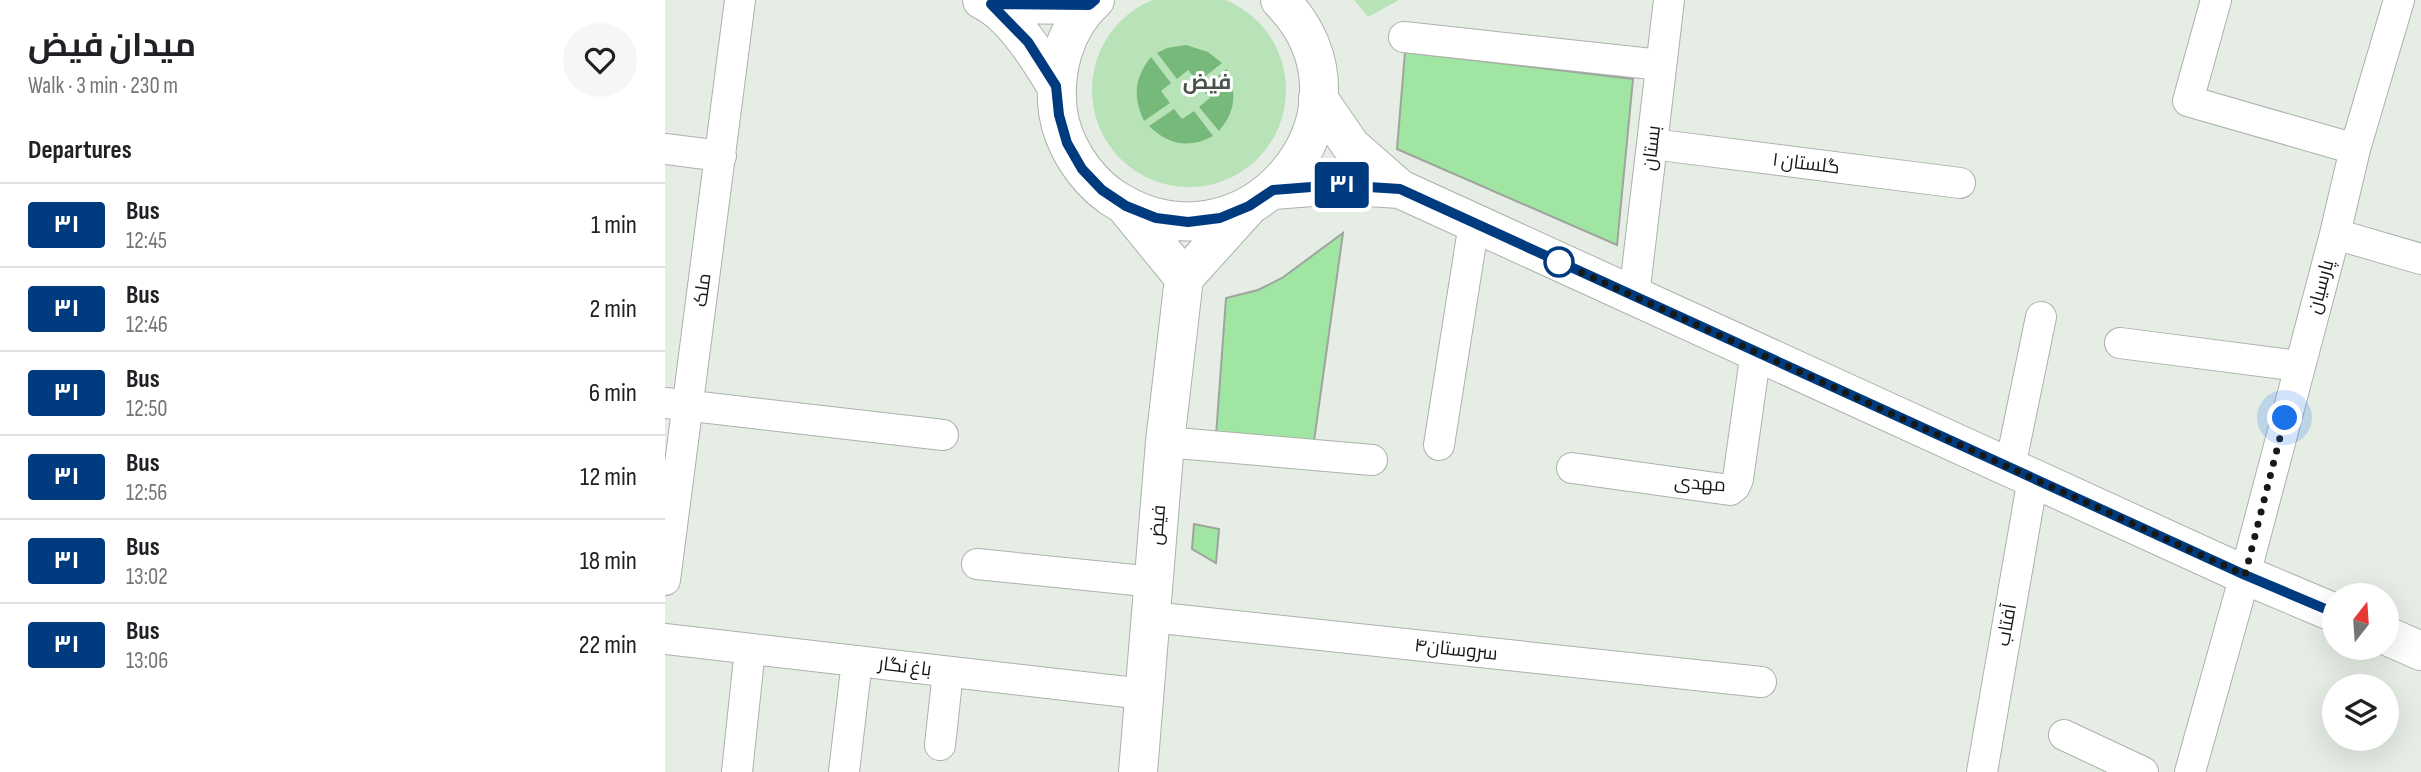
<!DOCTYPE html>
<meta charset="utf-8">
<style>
:root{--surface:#fff;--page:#f6f6f6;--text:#202124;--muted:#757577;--line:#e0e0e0}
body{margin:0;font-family:"Sofia Sans Condensed",Cairo,sans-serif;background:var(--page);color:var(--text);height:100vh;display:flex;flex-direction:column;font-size:26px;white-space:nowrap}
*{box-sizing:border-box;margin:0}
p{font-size:23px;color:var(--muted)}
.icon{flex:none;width:38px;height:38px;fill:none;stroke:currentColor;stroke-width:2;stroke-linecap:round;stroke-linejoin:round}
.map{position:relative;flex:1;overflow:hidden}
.sheet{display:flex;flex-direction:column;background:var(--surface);width:665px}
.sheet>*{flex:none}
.badge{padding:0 14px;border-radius:5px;font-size:24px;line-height:46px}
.needle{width:46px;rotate:17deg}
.controls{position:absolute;left:1657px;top:583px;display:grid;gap:14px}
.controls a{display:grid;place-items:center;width:77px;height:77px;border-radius:50%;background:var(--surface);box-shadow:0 7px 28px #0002;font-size:35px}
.you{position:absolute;width:35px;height:35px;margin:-18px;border:5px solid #fff;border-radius:50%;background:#1a73e8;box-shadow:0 0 0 10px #1a73e833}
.map>.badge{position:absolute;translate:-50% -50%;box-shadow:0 0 0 4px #fff}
h2{padding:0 28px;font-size:26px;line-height:63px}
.round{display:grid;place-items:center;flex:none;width:74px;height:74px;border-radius:37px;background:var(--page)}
.head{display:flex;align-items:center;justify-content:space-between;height:119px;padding:0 28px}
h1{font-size:33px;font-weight:700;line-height:52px}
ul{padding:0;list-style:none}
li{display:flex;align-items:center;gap:21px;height:84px;padding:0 28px;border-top:2px solid var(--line)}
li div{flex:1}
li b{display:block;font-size:26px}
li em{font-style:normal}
li .badge{min-width:77px;font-weight:700;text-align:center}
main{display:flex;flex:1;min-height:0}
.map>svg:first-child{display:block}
</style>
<main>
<section class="sheet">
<div class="head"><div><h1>میدان فیض</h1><p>Walk · 3 min · 230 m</p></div><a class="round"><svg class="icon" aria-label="heart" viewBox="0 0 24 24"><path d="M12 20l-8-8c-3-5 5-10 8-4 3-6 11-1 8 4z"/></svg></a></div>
<h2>Departures</h2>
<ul>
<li><span class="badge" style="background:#003b80;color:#fff">۳۱</span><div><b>Bus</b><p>12:45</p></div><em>1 min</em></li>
<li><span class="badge" style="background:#003b80;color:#fff">۳۱</span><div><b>Bus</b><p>12:46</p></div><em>2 min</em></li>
<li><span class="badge" style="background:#003b80;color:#fff">۳۱</span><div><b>Bus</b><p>12:50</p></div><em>6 min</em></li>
<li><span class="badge" style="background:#003b80;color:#fff">۳۱</span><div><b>Bus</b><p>12:56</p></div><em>12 min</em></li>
<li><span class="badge" style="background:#003b80;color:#fff">۳۱</span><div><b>Bus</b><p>13:02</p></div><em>18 min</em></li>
<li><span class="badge" style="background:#003b80;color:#fff">۳۱</span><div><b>Bus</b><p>13:06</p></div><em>22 min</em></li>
</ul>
</section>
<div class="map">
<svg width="1756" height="772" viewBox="0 0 1756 772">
<rect width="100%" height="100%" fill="#e5ede5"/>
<path fill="#b8e2b8" d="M427 90a97 97 0 1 1 194 0a97 97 0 1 1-194 0Z
M689,0H734L703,17Z"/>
<path fill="#77b97a" d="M521,45L543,52L557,63L533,82L523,70L512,79L492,53L502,48Z
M486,57L506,83L496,91L505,103L479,121C468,97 469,78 486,57Z
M562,69C572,93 571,111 554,131L534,107L545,98L537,89Z
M509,109L517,119L529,111L548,136C525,149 503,145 484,126Z"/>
<path fill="#a1e5a3" stroke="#9ea59e" stroke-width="2" d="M740,52L968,79L952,245L732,149Z
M678,233L649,441L551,436L561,298L593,290L617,278Z
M529,524L554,529L551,563L527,549Z"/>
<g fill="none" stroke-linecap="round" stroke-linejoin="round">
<defs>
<path id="minor" d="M1551,0L1523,101L1690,149
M739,37L996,65
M987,144L1295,183
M0,149L56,156
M1670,234L1756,259
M969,296L1004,0
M1455,343L1634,366
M0,403L278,435
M500,442L707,460
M774,445L809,223
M1345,467L1376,317
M907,468L1065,490L1070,486L1073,479L1091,351
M312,564L489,582
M0,580L75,0
M486,617L1096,682
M0,639L479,694
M1399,735L1478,772
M275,745L283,672
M72,772L85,649
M179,772L192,661
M1317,772L1368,478
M1525,772L1580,575L1670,234L1690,149L1734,0"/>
<path id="secondary" d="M317,0C346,13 375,59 391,86
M326,4L424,5
M653,98L686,146L735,189L1580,575L1670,613
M608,190L672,185L735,189
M1722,636L1756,651"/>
<path id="primary" d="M430,0C399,28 388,72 393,112C398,145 419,177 445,196C579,287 726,112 615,0
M461,207L519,278
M519,278L583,207
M473,772L500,442L519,278"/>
</defs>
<use href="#minor" stroke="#abb2ab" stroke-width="32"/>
<use href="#secondary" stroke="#abb2ab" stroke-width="40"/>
<use href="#primary" stroke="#abb2ab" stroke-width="40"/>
<use href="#minor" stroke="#fff" stroke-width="30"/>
<use href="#secondary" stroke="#fff" stroke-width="38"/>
<use href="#primary" stroke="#fff" stroke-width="38"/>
</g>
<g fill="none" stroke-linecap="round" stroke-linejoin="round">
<defs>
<path id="line" d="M430,0L424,5L326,4L363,42L391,86L394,115L402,143L417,169L437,190L461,206L491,218L523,222L555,218L584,206L608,190L672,185L735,189L1580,575L1670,613"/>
</defs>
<use href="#line" stroke="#fff" stroke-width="16"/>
<use href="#line" stroke="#003b80" stroke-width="10"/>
<path stroke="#161916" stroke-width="7" stroke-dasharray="0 12.6" d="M894,262L1580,575L1620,418"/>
</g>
<circle fill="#fff" stroke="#003b80" stroke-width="3.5" cx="894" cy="262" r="14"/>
<g text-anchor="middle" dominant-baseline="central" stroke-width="6" stroke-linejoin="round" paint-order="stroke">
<g font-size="19" fill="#161916" stroke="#fff">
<text transform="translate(987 148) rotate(-83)">بستان</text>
<text transform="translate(1141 164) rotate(7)">گلستان ۱</text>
<text transform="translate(1656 287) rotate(-75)">پارسیان</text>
<text transform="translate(38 290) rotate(-82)">ملک</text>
<text transform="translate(1035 484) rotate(4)">مهدی</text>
<text transform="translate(493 525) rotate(-85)">فیض</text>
<text transform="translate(1342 625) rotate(-80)">آفتاب</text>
<text transform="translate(791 650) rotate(6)">سروستان۴</text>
<text transform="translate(240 667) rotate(7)">باغ نگار</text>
</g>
<g font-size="21" font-weight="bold" fill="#4b524b" stroke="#fff">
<text x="542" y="82">فیض</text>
</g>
</g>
</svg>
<div class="controls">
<a><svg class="needle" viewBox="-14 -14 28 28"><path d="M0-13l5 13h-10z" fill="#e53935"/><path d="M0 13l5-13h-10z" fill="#757577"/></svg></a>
<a><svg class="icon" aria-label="layers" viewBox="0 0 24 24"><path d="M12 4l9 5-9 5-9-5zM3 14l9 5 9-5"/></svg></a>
</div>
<div class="you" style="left:1620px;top:418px"></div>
<b class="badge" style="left:677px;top:185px;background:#003b80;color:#fff">۳۱</b>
</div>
</main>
